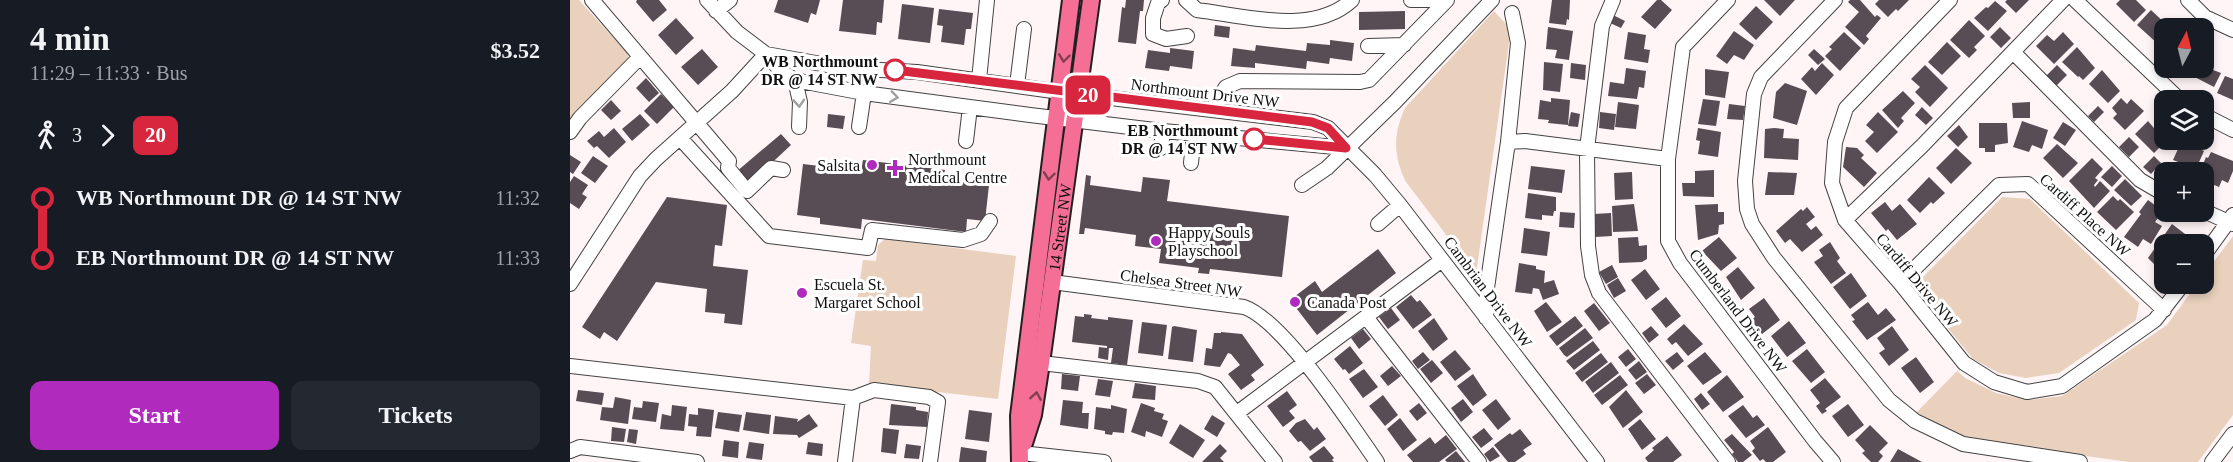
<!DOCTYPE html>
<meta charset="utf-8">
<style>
:root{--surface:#171b24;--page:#242831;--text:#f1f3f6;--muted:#9ea1a6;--accent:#b02bbd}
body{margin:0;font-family:Georgia,serif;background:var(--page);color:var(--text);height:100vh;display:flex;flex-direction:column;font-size:22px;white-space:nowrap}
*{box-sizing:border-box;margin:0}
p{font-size:20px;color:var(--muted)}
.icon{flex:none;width:33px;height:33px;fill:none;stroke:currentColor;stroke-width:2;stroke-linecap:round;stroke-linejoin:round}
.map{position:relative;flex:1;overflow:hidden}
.panel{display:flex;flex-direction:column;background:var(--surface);width:570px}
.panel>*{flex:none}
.badge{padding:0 12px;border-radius:9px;font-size:21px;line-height:39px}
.needle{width:39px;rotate:7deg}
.tools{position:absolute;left:1584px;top:18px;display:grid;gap:12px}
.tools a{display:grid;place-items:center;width:60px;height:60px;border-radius:12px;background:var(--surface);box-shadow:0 3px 9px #0003;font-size:30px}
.map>.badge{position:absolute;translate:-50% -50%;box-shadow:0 0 0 3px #fff}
.legs{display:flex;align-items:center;gap:9px;height:66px;padding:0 30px;font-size:20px}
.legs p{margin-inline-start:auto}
.head{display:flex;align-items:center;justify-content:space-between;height:102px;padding:0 30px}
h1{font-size:33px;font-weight:600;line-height:45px}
.button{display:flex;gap:12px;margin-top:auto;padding:12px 30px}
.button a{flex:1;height:69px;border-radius:12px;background:var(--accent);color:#fff;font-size:24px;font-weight:600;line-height:69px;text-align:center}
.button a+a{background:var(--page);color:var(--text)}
ul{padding:0 30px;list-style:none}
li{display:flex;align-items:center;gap:21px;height:60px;font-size:22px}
li i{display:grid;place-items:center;width:9px;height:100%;margin:0 8px;background:currentColor}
li i::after{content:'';width:15px;height:15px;margin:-8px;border:4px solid;border-radius:50%;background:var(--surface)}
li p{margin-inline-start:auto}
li:first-child i{background:linear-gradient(#0000 50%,currentColor 0)}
li:last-child i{background:linear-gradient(currentColor 50%,#0000 0)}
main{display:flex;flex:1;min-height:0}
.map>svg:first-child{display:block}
</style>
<main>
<section class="panel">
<div class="head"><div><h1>4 min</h1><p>11:29 – 11:33 · Bus</p></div><b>$3.52</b></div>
<div class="legs"><svg class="icon" aria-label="walk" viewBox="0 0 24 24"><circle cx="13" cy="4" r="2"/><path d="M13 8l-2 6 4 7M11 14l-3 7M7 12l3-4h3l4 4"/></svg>3<svg class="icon" aria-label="forward" viewBox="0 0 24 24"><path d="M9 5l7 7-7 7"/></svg><b class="badge" style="background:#d7263d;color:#fff">20</b></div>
<ul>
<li><i style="color:#d7263d"></i><b>WB Northmount DR @ 14 ST NW</b><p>11:32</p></li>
<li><i style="color:#d7263d"></i><b>EB Northmount DR @ 14 ST NW</b><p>11:33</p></li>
</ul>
<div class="button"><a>Start</a><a>Tickets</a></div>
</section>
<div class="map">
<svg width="1663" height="462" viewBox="0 0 1663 462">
<rect width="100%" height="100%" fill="#fff4f6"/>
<path fill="#e9d1bd" d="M0,0H9L57,53L60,61L0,123Z
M924,11L936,24L940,36L906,274L836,182C823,156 823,134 835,108Z
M1432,197L1460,199L1569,303L1566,320L1489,373L1456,378L1429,373L1403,359L1349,293L1350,280Z
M1663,236V415L1628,462H1559L1409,441L1362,426L1343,416L1387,371L1395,378L1426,393L1457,400L1492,396L1597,325L1627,284H1634V275Z
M315,239L446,256L428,399L299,384L301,346L281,343L293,260L306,261L308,245Z"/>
<path fill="#594d55" d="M67,0H89L97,10L83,22L66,2Z
M208,0H250L246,15L241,13L238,23L204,12Z
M273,0H314L312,23L307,22L306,35L269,31Z
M556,0H574L573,11H570L566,44L548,42L552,7L555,8Z
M982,0H1000L999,20L997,19L996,25L979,23Z
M1087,0H1091L1102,10L1085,29L1071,17Z
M1194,0H1225L1210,16Z
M1280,0H1290L1305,17L1307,15L1311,18L1296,36L1299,39L1294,45L1275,27L1289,12L1278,2Z
M1309,0H1339L1328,11L1326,9L1318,17L1305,4Z
M1437,0H1459L1446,13L1435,2Z
M1550,0H1566L1576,10L1564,22L1546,4Z
M1425,1L1437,11L1418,31L1404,18L1416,7L1418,8Z
M332,4L364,8L360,43L328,39Z
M1186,6L1203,22L1186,40L1169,24Z
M369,9L403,13L401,29H396L394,45L371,42L373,26L367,25Z
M1581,10L1600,28H1594V37L1588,44L1567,25Z
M835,11V29L789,30V12Z
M1043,15L1055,21L1051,28L1040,23Z
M106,18L124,38L106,55L88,35Z
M1399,20L1415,36L1404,47L1407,50L1399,58L1380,40Z
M645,25L660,27L659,38L644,36Z
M978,27L1003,31L999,60L985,58L987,50L976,49Z
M1430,27L1441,38L1431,48L1420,37Z
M1164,31L1184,45L1174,60L1164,55L1157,64L1146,56Z
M1058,32L1076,35L1074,49L1080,50L1078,63L1054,59Z
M1274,32L1291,48L1270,71L1255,56L1262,49L1259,47Z
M1493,32L1504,44L1484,64L1466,46L1477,35L1484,41Z
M760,40L784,43L782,61L760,58L759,64L737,61L736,69L685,63V68L661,66L663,48L685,51L686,45L736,51L737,43L760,45Z
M1377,42L1391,56L1372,75L1358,62Z
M1507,47L1525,68L1513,80L1509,76L1508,77L1492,62Z
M600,48L624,51L622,69L600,66L599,71L575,68L578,50L600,53Z
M132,49L148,67L128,85L111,67Z
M1244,49L1255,59L1248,65L1238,55Z
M1634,54L1642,58L1638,68L1651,73L1644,87L1617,73L1619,68H1634Z
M974,62L993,64L990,92L973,90Z
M1001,63L1016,65L1015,80L1000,78Z
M1252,63L1264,75L1246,95L1231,79L1242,67L1245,71Z
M1355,65L1378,88L1360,107L1345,92L1350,87L1341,79Z
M1487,65L1497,75L1486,86L1476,76Z
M1056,68L1076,71L1074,88L1069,87L1067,99L1038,96L1040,82L1054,84Z
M1135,69L1159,72L1155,98L1135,95Z
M1532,70L1550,91L1538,103L1519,84Z
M1655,76L1663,79V100L1647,93Z
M76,78L89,93L79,102L66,88Z
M1215,83L1237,91L1227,125L1203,118L1206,92Z
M1333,91L1345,103L1331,118L1334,121L1328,128L1312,110Z
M91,94L104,107L87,124L74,111Z
M981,98L1000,100L998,125L978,123L979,120L968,119L970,100L981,102Z
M1551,98L1557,104L1561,99L1574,111L1555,130L1543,118L1547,114L1542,108Z
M1133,99L1150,101L1146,126L1128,124Z
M41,100L51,111L41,120L31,110Z
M1048,102L1069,105L1066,129L1045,127Z
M1460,102V118H1443L1442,103Z
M1159,104L1175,106L1173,120L1157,119Z
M1528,106L1534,112L1524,122L1518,116Z
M1352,107L1363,118L1356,125L1345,115Z
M1001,112L1010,114L1008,127L998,126Z
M1030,112L1046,114L1044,130L1029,128Z
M1308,112L1328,132L1307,153L1295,141L1304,132L1296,125Z
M70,114L80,125L62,141L52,129Z
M258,114L275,116L273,129L257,127Z
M1452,121L1478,130L1472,149L1462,145L1459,152L1443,147Z
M1578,121L1594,140H1597L1584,153L1565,134Z
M1493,122L1506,130L1495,146L1483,138Z
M1409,123H1437L1438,143L1425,145V152H1415V148H1409Z
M1389,125L1398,137L1388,147L1377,136Z
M44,128L56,142L39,158L27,146L24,148L17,141L29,131L34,137Z
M1128,128L1151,132L1148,157L1128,154L1130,141L1126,140Z
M1204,128L1214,129L1213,138L1229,139L1228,160L1194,158L1195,129Z
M211,134L221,145L178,185L166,172Z
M1559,137L1569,147L1559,157L1549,147Z
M1612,140H1621L1630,143L1628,148L1634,151L1626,169L1603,160Z
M1487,144L1508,163L1493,178L1473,158Z
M1276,147L1287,148L1294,155L1291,158L1307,173L1294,187L1273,167Z
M1386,148L1402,163L1381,184L1366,168Z
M1641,152L1663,161V171L1658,183L1652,180L1649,187L1637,182L1634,179V172H1630L1636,157L1638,158Z
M0,155L11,162L3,174L0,172Z
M23,156L38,166L25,183L11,173Z
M1584,156L1591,163L1581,174L1573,167Z
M1522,158L1533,169L1525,178L1528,180L1524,185L1525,187L1530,181L1540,191L1524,208L1499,181Z
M293,160L375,170L373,180L419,185L415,221L397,219L396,232L292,219L291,229L250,224V218L227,215L233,164L291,171Z
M961,166L995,170L992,193L958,189Z
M1542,166L1552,176L1542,187L1531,177Z
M1144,170V197L1113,196L1112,183H1125V171Z
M1062,172L1063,199L1045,200L1044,173Z
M1198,172L1227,173L1224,195H1195Z
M516,175L521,176L520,185L571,192L573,177L600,180L597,201L719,216L712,277L640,269L639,274L628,273L629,268L589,263L591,249L565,246L566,235L515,228L514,234H509Z
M4,176L18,185L12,194L17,197L9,209L0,203V182Z
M1359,177L1375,193L1363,204L1361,202L1350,213L1337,200Z
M1555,179L1572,196L1561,206L1544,190Z
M958,193L986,197V211H984L983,216L972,215V220L955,218Z
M1543,196L1548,201L1550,199L1564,212L1546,230L1527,212Z
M97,197L157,205L152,246L145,245L143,266L178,270L172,325L154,323L155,314L135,312L137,289L86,282L47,341L34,332L30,339L12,327Z
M1578,200L1593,211L1585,222L1592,226L1581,244L1573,239L1568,247L1554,237L1571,214L1569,212Z
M1315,202L1322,211L1330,204L1347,224L1327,240L1318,229L1316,231L1301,213Z
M1064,204L1068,231L1043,232L1042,206Z
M1148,204V212H1154V224L1149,225L1148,234L1128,240L1125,205Z
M1237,207L1245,217L1236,224L1241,230L1246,226L1253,235L1232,252L1220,239L1215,243L1206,231L1231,209L1233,211Z
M990,212L1005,213L1004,228L989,227Z
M1041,213L1042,236L1025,237L1024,214Z
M1602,224L1619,237L1613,244H1594V270L1585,265L1578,258Z
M954,228L980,232L977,256L951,253Z
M1068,237L1069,246L1077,245V259L1072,262L1049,263L1048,238Z
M1149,237L1167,258L1151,271L1132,251Z
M1260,242L1270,258L1267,261L1276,273L1261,284L1244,262L1253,256L1249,250Z
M808,249L826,273L747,335L720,300L745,281L752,292Z
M949,263L966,266V269L975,271L974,283L984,280L989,294L973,300L969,289L963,288L962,294L945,292Z
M1042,265L1048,277L1036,284L1029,272Z
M1168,267L1185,288L1171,300L1156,277Z
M1075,269L1090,289L1076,300L1061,280Z
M1281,273L1297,296L1280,309L1263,287Z
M1048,278L1056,291L1044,298L1037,285Z
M841,295L847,302L850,300L862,315L843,329L826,307Z
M1096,297L1111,316L1096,328L1081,309Z
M1194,298L1210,320L1192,334L1181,320L1185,317L1179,309Z
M976,302L992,322L977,332L964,311Z
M1298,302L1308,315L1316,308L1326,320L1297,340L1282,321L1285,320L1281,315Z
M1024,303L1040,323L1029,331L1014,311Z
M821,308L830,320L818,329L809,317Z
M514,314L522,315L521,318L538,320V317L563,320L557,365L541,363L543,348H539L538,360L528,358L529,347L537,348V346L502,342L505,316L514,317Z
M1005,316L1013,326L987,346L979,336Z
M864,318L878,339L863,351L848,331Z
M1219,321L1236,343L1217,357L1201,336Z
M572,322L597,325L593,356L568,353Z
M1114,324L1133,344L1118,356L1106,342L1102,345L1097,339Z
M604,326L627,330L623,362L598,359L602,327Z
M1081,326L1089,335L1079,343L1072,333Z
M1322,326L1339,350L1319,366L1309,353L1315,349L1307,338Z
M1015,328L1023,338L997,357L994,355L989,348Z
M793,329L801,339L789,349L781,338Z
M651,332L672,334L694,365L681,375L685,380L671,390L658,374L670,365L661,354L658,353L650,367L634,365L636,348L642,349L644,333H651Z
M1023,341L1030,350L1004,370L996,361Z
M780,346L793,363L779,374L775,369L773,370L764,359Z
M1058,349L1066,359L1056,367L1048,357Z
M1237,349L1255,372L1241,383L1222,361Z
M885,350L901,369L885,381L870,362Z
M853,352L860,360L848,369L842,361Z
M1107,352L1114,361L1103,370L1095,361Z
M1135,352L1152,372L1133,385L1117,366Z
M1031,353L1038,362L1012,382L1005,373Z
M1346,357L1364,382L1350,393L1331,368Z
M862,360L873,373L861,383L850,369Z
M1069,361L1077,372L1066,380L1058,370Z
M1041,362L1049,373L1023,393L1015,382Z
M822,366L831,376L818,386L810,376Z
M794,369L808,387L793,398L779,379Z
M492,374L510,376L508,391L491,389Z
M903,374L917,395L903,406L887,386Z
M1077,374L1086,385L1074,394L1065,383Z
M1050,375L1058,385L1032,405L1024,395Z
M1157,375L1174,397L1153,412L1137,392Z
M1255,378L1271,397L1255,409L1257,411L1252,414L1246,406L1250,403L1240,390Z
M528,379L543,381L540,397L525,395Z
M565,383L586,386L585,400L562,398Z
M8,390L34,393L32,405L6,401Z
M1056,390L1073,412L1053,428L1039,407Z
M717,391L727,405L719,411L725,418L713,427L697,406Z
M1131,393L1140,404L1132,410L1124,399Z
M813,395L828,415L815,426L799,406Z
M45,397L61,400L58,424L30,420L32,407L43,408Z
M893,399L903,412L891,422L881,408Z
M926,399L941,419L928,430L912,410Z
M493,400L513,402L512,413H519L518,429L490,425Z
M73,401L89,403L86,422L62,419L64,407L72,408Z
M571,403L585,408L584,411L594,414L592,419L598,421L592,437L576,431L575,437L561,432Z
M849,403L857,413L847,421L839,411Z
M321,404L346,407V410L358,412L357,427L319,425Z
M1278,404L1294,425L1278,437L1262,416Z
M102,405L117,407L114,431L90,429L92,414L101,416Z
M541,405L557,409L554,433L543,432L542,435L535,434V431L524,429L526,407L541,409Z
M1173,405L1183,418L1187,415L1195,425L1176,438L1158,416Z
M128,408L144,410L141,437L126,436L127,427L118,426L119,414L128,415Z
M399,410L422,413L419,442L395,439Z
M148,412L172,415L169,432L145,428Z
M176,412L201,415L199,434L173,430Z
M239,414L248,426L229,438L227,435L203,434L205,416L228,419L227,422Z
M642,415L655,423L647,437L634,429Z
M830,418L847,440L833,451L817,429Z
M735,419L744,430L747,427L756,439L740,451L731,441L728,442L719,431L726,423Z
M1070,419L1086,439L1072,450L1058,429Z
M610,424L635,440L623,458L599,443Z
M1300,425L1318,443L1309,452L1313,456L1308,462H1301L1292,453L1295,451L1285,440Z
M42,427L56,429L54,442L41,441Z
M1198,427L1216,452L1203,462H1196L1193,459L1190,461L1182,451L1185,448L1180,441Z
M313,428L329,430L326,454L311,452Z
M914,428L923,439L911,448L902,437Z
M59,429L68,430L66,444L57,442Z
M950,429L962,444L953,450L956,454L945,462H938L924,445L940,433L942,435Z
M1162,434L1182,455L1173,462H1168L1162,454L1164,452L1154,440Z
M876,435L887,449L869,462H843L837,455L860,437L865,444Z
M1097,436L1112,455L1103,462H1078L1075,458L1084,450L1082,448Z
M154,440L169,442L168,458L152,456Z
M179,442L194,444L192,460L176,458Z
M238,442L253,444L252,456L236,454Z
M336,444L351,446L349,459L334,458Z
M650,444L657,451L650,458L654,462H632Z
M754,446L764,458L762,460L764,462H743L739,457Z
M391,447L417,451L416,462H389Z
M923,447L930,456L920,462L914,454Z
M1328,449L1352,462H1320Z
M886,451L895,462H877L875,460Z"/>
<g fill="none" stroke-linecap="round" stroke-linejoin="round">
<defs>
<path id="minor" d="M22,0L159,161L158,168L177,191L201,168L213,170
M137,0L167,32L196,54L212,72L225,80L294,93L460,115L593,131L776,148
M592,0L588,3L583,18V34L596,39L617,36
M616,0L627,10C676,16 743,36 782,0
M841,0H877
M1043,0L1032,26L1017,149L1018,246L1022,275L1029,293L1158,462
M1158,0L1113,47L1098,159V241L1110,263L1245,441L1263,462
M1265,0L1191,77L1184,94L1175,181L1177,209L1182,224L1204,258L1319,400L1345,421L1393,444L1510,462
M1380,0L1276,108L1265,142L1262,183L1275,220L1330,283L1394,363L1424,382L1457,392L1492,386L1585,320L1613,284
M1505,0L1610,100
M1618,0L1635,17L1663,30
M146,11L160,0
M798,46L834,45
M1443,52L1570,180L1594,194
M196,54L274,68L347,72L490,92L743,122L758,128L805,175L830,205L1027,462
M225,80L230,102L229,127
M409,80L417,0
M447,85L454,29
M642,110L656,87L670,81L790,82L799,80L877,0
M1634,115L1663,130
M289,127L294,93
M0,132L10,118L70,57
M110,138L199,236L298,248L302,230L393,240L411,234L420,221
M396,141L400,107
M938,142L955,141L1098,159
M591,148L593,131
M621,163L624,133
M732,185L757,168L825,102L922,0
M1634,211L1663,224
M1275,220L1352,146L1493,0
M808,224L830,205
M1634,255L1663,215
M482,282L674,307C714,321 781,425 807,462
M1330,283L1429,185L1458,184L1594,310
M0,284L70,176L86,159L162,91L196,54
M796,317L909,462
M916,318L917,288L938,142L948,43L942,13
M471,363L628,381L645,387L705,462
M0,366L283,398L304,390L359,397L368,402L360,462
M667,413L872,260
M0,451L10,447L127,462
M451,453L534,462
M275,462L283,398
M1642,462L1663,434"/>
<g id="major">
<path id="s1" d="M454,443L463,415L471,363L521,0"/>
<path d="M450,462L449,416L501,0"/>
</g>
</defs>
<use href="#minor" stroke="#434343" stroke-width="16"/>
<use href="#major" stroke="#212121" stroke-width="20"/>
<use href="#minor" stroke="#fff" stroke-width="14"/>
<use href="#major" stroke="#f46e95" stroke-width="16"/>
</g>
<defs><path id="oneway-chevron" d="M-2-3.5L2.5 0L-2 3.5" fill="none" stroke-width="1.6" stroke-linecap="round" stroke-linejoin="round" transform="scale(1.5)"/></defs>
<g stroke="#823f52">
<use href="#oneway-chevron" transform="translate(494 58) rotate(97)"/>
<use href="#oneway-chevron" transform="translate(479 176) rotate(97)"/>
<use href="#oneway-chevron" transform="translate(466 396) rotate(-81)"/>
</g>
<g stroke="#9f9f9f">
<use href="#oneway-chevron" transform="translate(324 97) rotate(8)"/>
<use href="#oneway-chevron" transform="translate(229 103) rotate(86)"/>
</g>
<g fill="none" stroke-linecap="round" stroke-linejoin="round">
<defs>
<path id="line-1" d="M325,70L742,122L758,128L776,148L684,139"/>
</defs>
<use href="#line-1" stroke="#fff" stroke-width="14"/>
<use href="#line-1" stroke="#d7263d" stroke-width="9"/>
</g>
<g fill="#fff" stroke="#d7263d" stroke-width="3">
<circle cx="325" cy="70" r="10"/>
<circle cx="684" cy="139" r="10"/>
</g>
<g fill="#b02bbd" stroke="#fff" stroke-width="2">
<circle cx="302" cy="165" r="6"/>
<path d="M322 159h6v6h6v6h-6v6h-6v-6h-6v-6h6z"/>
<circle cx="586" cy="241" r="6"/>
<circle cx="232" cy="293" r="6"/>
<circle cx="725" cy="302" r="6"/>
</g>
<g text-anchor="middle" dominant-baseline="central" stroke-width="6" stroke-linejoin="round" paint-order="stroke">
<g font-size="16" font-weight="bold" fill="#101010" stroke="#fff" text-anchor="end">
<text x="308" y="61">WB Northmount<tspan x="308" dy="18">DR @ 14 ST NW</tspan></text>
<text x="668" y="130">EB Northmount<tspan x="668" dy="18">DR @ 14 ST NW</tspan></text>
</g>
<g font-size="16" fill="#101010" stroke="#fff">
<text transform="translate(635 93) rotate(7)">Northmount Drive NW</text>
<text transform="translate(1515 215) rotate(42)">Cardiff Place NW</text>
<text stroke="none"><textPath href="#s1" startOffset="219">14 Street NW</textPath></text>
<text transform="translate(1347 280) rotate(50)">Cardiff Drive NW</text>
<text transform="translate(611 283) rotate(8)">Chelsea Street NW</text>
<text transform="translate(918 292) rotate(53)">Cambrian Drive NW</text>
<text transform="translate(1168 311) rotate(53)">Cumberland Drive NW</text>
</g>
<g font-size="16" fill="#101010" stroke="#fff" text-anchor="start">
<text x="338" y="159">Northmount<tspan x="338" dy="18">Medical Centre</tspan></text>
<text x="290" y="165" text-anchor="end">Salsita</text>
<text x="598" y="232">Happy Souls<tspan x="598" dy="18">Playschool</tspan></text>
<text x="244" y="284">Escuela St.<tspan x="244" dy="18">Margaret School</tspan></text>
<text x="737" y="302">Canada Post</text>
</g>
</g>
</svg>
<div class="tools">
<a><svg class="needle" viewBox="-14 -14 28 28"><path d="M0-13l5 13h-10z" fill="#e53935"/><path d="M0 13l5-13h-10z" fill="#9ea1a6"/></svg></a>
<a><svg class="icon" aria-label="layers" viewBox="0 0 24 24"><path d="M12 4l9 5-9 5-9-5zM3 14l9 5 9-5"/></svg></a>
<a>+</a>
<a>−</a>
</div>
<b class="badge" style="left:518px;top:95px;background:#d7263d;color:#fff">20</b>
</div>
</main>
